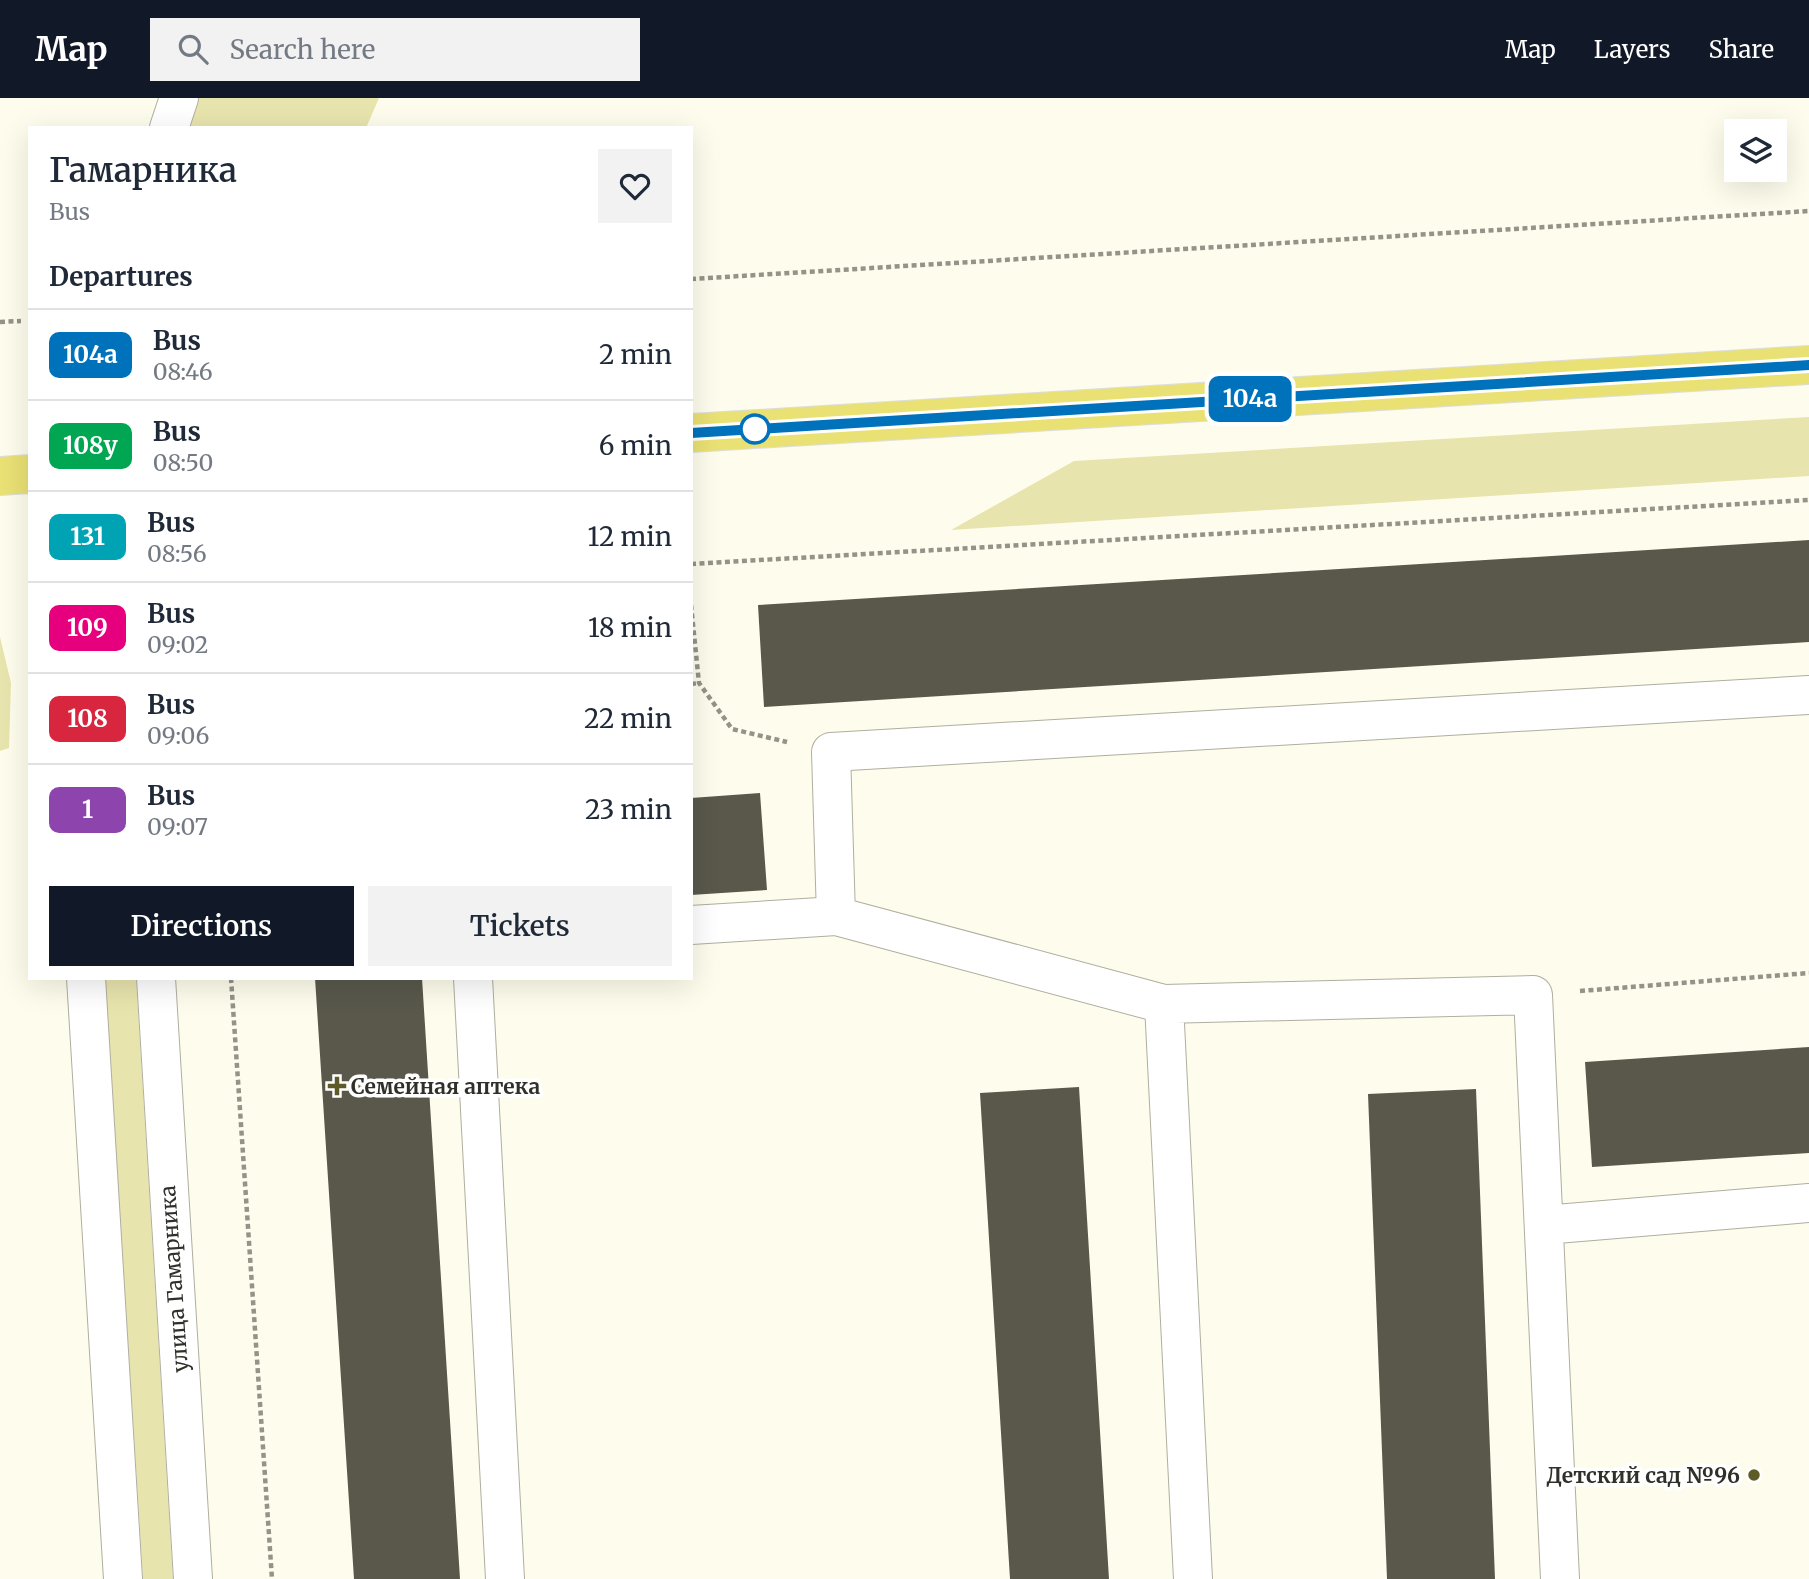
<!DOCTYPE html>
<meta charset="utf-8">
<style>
:root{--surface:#fff;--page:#f2f2f3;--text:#1f2937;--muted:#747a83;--line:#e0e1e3;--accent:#111827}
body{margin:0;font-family:Merriweather,serif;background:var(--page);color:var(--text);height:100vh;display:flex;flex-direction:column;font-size:26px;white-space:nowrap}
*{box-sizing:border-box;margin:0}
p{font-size:23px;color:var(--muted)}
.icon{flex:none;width:38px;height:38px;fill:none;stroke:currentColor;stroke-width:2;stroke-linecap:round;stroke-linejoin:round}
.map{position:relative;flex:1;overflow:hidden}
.sheet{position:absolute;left:28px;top:28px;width:665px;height:854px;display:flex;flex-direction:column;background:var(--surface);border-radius:0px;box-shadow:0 7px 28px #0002}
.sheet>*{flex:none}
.badge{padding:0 14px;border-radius:10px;font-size:24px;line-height:46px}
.controls{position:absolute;left:1724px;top:21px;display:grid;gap:14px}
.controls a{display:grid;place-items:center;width:63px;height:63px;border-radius:0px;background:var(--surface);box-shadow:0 7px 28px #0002;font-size:35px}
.map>.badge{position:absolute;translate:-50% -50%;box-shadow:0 0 0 4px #fff}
h2{padding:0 21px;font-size:26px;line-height:63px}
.round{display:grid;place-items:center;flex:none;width:74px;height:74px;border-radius:0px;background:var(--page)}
.summary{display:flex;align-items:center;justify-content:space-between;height:119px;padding:0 21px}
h1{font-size:33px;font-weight:600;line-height:52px}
.action{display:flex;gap:14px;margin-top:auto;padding:14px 21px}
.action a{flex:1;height:80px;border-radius:0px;background:var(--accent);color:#fff;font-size:28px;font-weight:600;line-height:80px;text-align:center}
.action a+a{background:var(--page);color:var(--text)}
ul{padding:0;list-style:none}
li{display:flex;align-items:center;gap:21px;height:91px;padding:0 21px;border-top:2px solid var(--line)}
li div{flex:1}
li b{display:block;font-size:26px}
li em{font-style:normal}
li .badge{min-width:77px;font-weight:700;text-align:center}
header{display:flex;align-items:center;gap:42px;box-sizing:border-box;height:98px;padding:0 35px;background:var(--accent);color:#fff}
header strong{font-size:33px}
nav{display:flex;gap:38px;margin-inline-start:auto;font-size:24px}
.search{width:490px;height:63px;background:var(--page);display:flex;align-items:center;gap:18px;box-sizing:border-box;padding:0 24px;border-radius:0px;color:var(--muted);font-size:26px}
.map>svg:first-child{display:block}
</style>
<header>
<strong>Map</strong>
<div class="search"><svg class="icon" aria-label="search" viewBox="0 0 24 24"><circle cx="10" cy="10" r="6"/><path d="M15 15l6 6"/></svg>Search here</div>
<nav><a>Map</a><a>Layers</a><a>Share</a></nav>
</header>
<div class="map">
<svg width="1809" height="1481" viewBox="0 0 1809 1481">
<rect width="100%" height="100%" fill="#fefded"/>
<path fill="#e8e4ae" d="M179,0H379L366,30H169Z
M1809,319V378L951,432L1074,363Z
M0,539L11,585L9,650L0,653Z
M105,880H136L173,1481H143Z"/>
<path fill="#59584b" d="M1809,442V544L764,609L758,507Z
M760,695L767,792L691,797V700Z
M315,880H422L460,1481H354Z
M1809,949V1055L1592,1069L1585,964Z
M1079,989L1109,1481H1010L980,995Z
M1476,991L1495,1481H1387L1368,996Z"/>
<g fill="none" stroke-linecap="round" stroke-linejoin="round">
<defs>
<path id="minor" d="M169,30L179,0
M836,818L1164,906L1193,1481
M691,827L836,818L831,654L1809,597
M86,880L123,1481
M156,880L193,1481
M473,880L505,1481
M1164,906L1533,897L1560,1481
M1544,1127L1809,1105"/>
<path id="major" d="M691,335L1809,267
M0,378L30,376"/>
</defs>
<use href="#minor" stroke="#afae9f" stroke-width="40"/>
<use href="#major" stroke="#dededd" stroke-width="40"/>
<path stroke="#949388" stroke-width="4.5" stroke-dasharray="5 3.5" stroke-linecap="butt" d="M691,181L1809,113
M0,224L21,223
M691,466L1809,402
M691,507L699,585L732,631L787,644
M691,586L699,585
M231,880L272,1481
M1580,893L1809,875"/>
<use href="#minor" stroke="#fff" stroke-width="38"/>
<use href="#major" stroke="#e9e174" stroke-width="38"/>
</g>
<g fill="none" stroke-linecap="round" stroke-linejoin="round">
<defs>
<path id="line" d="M691,335L1809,267"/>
</defs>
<use href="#line" stroke="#fff" stroke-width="16"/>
<use href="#line" stroke="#0072bc" stroke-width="10"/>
</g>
<circle fill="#fff" stroke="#0072bc" stroke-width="3.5" cx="755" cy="331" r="14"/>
<g fill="#5f5b27" stroke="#fff" stroke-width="2.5">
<path d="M333.5 977.5h7v7h7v7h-7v7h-7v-7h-7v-7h7z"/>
<circle cx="1754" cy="1377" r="7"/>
</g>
<g text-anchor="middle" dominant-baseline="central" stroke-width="7" stroke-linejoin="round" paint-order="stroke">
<g font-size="21" font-weight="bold" fill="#30302a" stroke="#fff" text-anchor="start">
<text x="351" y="988">Семейная аптека</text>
<text x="1740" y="1377" text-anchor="end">Детский сад №96</text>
</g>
<g font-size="21" fill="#30302a" stroke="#fff">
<text transform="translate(174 1181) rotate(-94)">улица Гамарника</text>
</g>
</g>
</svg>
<div class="controls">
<a><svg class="icon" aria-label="layers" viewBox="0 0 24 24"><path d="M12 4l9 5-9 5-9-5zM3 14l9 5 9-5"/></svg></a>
</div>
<b class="badge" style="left:1250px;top:301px;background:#0072bc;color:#fff">104а</b>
<section class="sheet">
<div class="summary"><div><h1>Гамарника</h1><p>Bus</p></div><a class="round"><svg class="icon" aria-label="heart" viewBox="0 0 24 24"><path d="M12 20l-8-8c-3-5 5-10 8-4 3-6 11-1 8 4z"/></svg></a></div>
<h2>Departures</h2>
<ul>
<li><span class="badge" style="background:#0072bc;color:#fff">104а</span><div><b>Bus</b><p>08:46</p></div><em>2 min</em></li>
<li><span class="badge" style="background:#00a651;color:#fff">108у</span><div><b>Bus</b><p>08:50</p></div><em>6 min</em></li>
<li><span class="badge" style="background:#00a3b4;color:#fff">131</span><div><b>Bus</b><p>08:56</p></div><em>12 min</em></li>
<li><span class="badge" style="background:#e6007e;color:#fff">109</span><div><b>Bus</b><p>09:02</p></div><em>18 min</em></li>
<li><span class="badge" style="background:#d7263d;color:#fff">108</span><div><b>Bus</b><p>09:06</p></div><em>22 min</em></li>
<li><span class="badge" style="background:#8e44ad;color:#fff">1</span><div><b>Bus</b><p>09:07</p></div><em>23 min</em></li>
</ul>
<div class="action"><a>Directions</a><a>Tickets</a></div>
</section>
</div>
